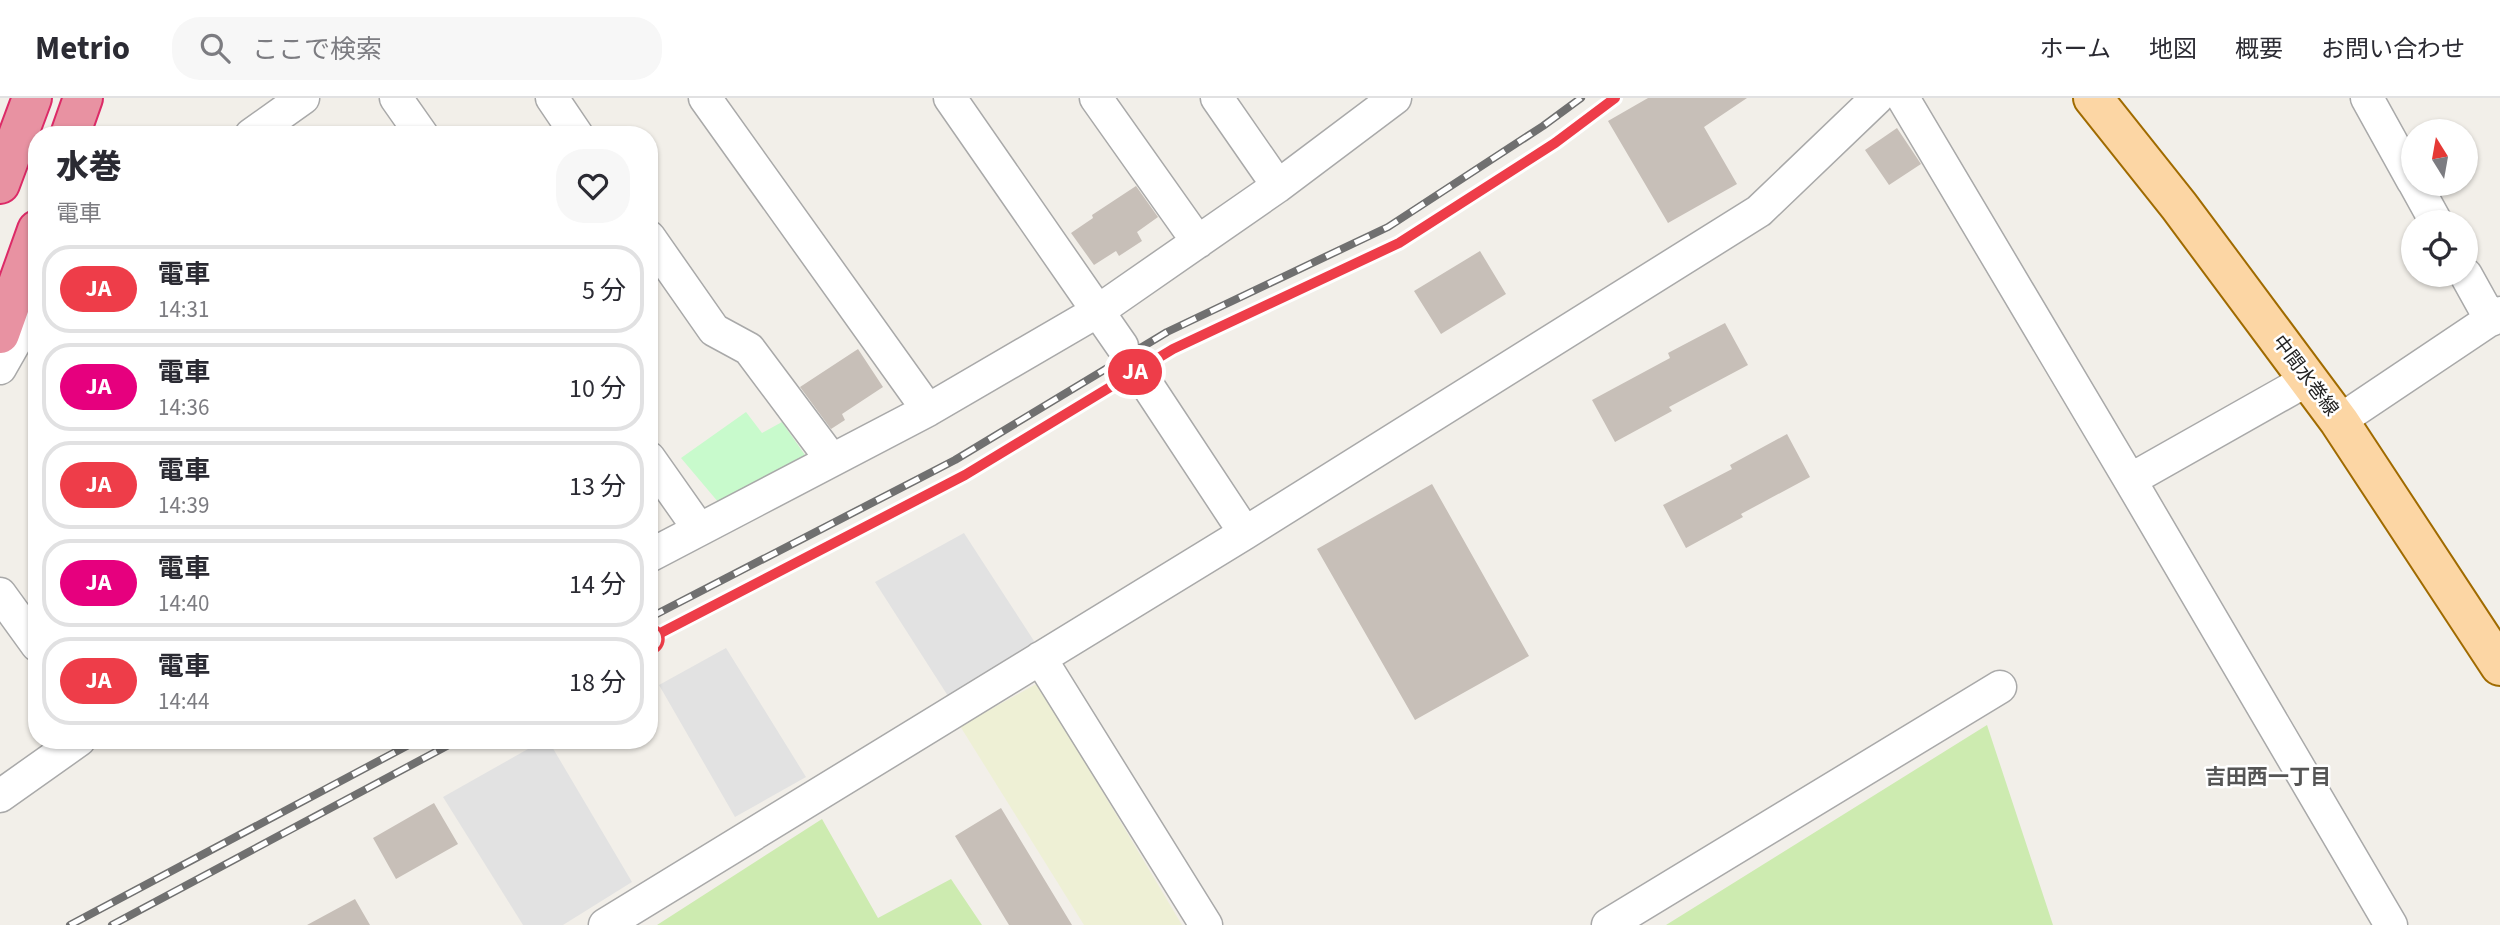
<!DOCTYPE html>
<html lang="ja">
<meta charset="utf-8">
<style>
:root{--surface:#fff;--page:#f7f7f7;--text:#2b2b33;--muted:#7c7c81;--line:#e1e1e2}
body{margin:0;font-family:"Source Sans 3","Noto Sans JP",sans-serif;background:var(--page);color:var(--text);height:100vh;display:flex;flex-direction:column;font-size:26px;white-space:nowrap}
*{box-sizing:border-box;margin:0}
p{font-size:23px;color:var(--muted)}
.icon{flex:none;width:38px;height:38px;fill:none;stroke:currentColor;stroke-width:2;stroke-linecap:round;stroke-linejoin:round}
.map{position:relative;flex:1;overflow:hidden}
.panel{position:absolute;left:28px;top:28px;width:630px;height:623px;display:flex;flex-direction:column;background:var(--surface);border-radius:28px;box-shadow:0 2px 5px #0004}
.panel>*{flex:none}
.badge{padding:0 14px;border-radius:23px;font-size:24px;line-height:46px}
.needle{width:46px;rotate:349deg}
.tools{position:absolute;left:2401px;top:21px;display:grid;gap:14px}
.tools a{display:grid;place-items:center;width:77px;height:77px;border-radius:50%;background:var(--surface);box-shadow:0 2px 5px #0004;font-size:35px}
.map>.badge{position:absolute;translate:-50% -50%;box-shadow:0 0 0 4px #fff}
.round{display:grid;place-items:center;flex:none;width:74px;height:74px;border-radius:28px;background:var(--page)}
.headline{display:flex;align-items:center;justify-content:space-between;height:119px;padding:0 28px}
h1{font-size:33px;font-weight:800;line-height:52px}
ul{padding:0;list-style:none}
li{display:flex;align-items:center;gap:21px;height:88px;margin:0 14px 10px;padding:0 14px;border:4px solid var(--line);border-radius:28px}
li div{flex:1}
li b{display:block;font-size:26px}
li em{font-style:normal}
li .badge{min-width:77px;font-weight:700;text-align:center}
header{display:flex;align-items:center;gap:42px;box-sizing:border-box;height:98px;padding:0 35px;background:var(--surface);border-bottom:2px solid var(--line)}
header strong{font-size:33px}
nav{display:flex;gap:38px;margin-inline-start:auto;font-size:24px}
.search{width:490px;height:63px;background:var(--page);display:flex;align-items:center;gap:18px;box-sizing:border-box;padding:0 24px;border-radius:28px;color:var(--muted);font-size:26px}
.map>svg:first-child{display:block}
</style>
<header>
<strong>Metrio</strong>
<div class="search"><svg class="icon" aria-label="search" viewBox="0 0 24 24"><circle cx="10" cy="10" r="6"/><path d="M15 15l6 6"/></svg>ここで検索</div>
<nav><a>ホーム</a><a>地図</a><a>概要</a><a>お問い合わせ</a></nav>
</header>
<div class="map">
<svg width="2500" height="827" viewBox="0 0 2500 827">
<rect width="100%" height="100%" fill="#f2efe9"/>
<path fill="#eef0d5" d="M1038,585L1182,827H1084L960,628Z"/>
<path fill="#cdebb0" d="M1987,627L2053,827H1666Z
M822,721L878,820L951,781L982,827H657Z"/>
<path fill="#c8facc" d="M746,314L762,335L782,324L805,357L719,405L681,360Z"/>
<path fill="#e2e2e2" d="M964,435L1036,546L948,598L875,484Z
M726,550L806,679L735,719L659,587Z
M544,642H548L632,784L563,827H523L443,699Z"/>
<path fill="#c7bfb8" d="M1648,0H1747L1704,29L1737,86L1668,125L1608,23Z
M1897,30L1921,66L1889,87L1865,52Z
M1136,88L1158,119L1137,134L1142,143L1119,158L1116,153L1094,167L1071,135L1093,120L1092,117Z
M1480,153L1506,196L1441,236L1414,193Z
M1725,225L1748,267L1669,309L1672,313L1615,344L1592,302L1670,260L1668,255Z
M858,251L883,289L842,316L845,322L831,331L800,289Z
M1787,336L1810,379L1741,416L1743,419L1686,450L1663,407L1732,371L1730,367Z
M1432,386L1529,558L1415,622L1317,451Z
M434,705L458,746L396,781L373,740Z
M1001,710L1072,827H1009L955,738Z
M355,801L370,827H307Z"/>
<g fill="none" stroke-linecap="round" stroke-linejoin="round">
<path stroke="#c8c6c1" stroke-width="32" stroke-dasharray="32 16" stroke-linecap="butt" d="M1122,248L1144,282"/>
<defs>
<path id="minor" d="M396,0L422,37
M552,0L577,37
M705,0L928,312
M950,0L1122,248
M1096,0L1198,144
M1217,0L1278,88
M1903,0L2130,382L2391,827
M2367,0L2413,83
M251,37L303,0
M2415,86L2436,124
M649,139L714,232L749,251L832,362
M2466,177L2491,222
M0,270L37,205
M1144,282L1245,435
M2339,323L2500,215
M649,360L699,431
M2130,382L2307,282
M649,458L928,312L1098,213L1278,88L1395,0
M0,496L37,547
M1040,560L1206,827
M0,698L79,642
M605,827L1245,435L1759,113L1877,0
M1608,827L2000,589"/>
<path id="major" d="M2093,0L2179,108L2339,323L2500,568"/>
<path id="highway" d="M70,37L83,0
M0,86L32,0
M0,236L37,132"/>
</defs>
<use href="#minor" stroke="#a9a9a9" stroke-width="35"/>
<use href="#major" stroke="#a06b00" stroke-width="42"/>
<use href="#highway" stroke="#dc2a67" stroke-width="42"/>
<use href="#minor" stroke="#fff" stroke-width="32"/>
<use href="#major" stroke="#fcd6a4" stroke-width="38"/>
<use href="#highway" stroke="#e892a2" stroke-width="38"/>
<defs>
<path id="rail" d="M649,520L955,362L1167,234L1388,129L1543,28L1581,0
M649,541L965,377L1173,251L1399,145L1555,45L1615,0
M70,827L418,642
M112,827L458,642"/>
</defs>
<use href="#rail" stroke="#707070" stroke-width="8"/>
<use href="#rail" stroke="#fff" stroke-width="5" stroke-dasharray="16" stroke-linecap="butt"/>
</g>
<g fill="none" stroke-linecap="round" stroke-linejoin="round">
<defs>
<path id="line" d="M649,541L965,377L1173,251L1399,145L1555,45L1615,0"/>
</defs>
<use href="#line" stroke="#fff" stroke-width="16"/>
<use href="#line" stroke="#ee3d49" stroke-width="10"/>
</g>
<circle fill="#fff" stroke="#ee3d49" stroke-width="3.5" cx="649" cy="541" r="14"/>
<g text-anchor="middle" dominant-baseline="central" stroke-width="5" stroke-linejoin="round" paint-order="stroke">
<g font-size="19" fill="#222" stroke="#fff">
<text transform="translate(2305 278) rotate(53)">中間水巻線</text>
</g>
<g font-size="21" font-weight="bold" fill="#555" stroke="#fff">
<text x="2268" y="679">吉田西一丁目</text>
</g>
</g>
</svg>
<div class="tools">
<a><svg class="needle" viewBox="-14 -14 28 28"><path d="M0-13l5 13h-10z" fill="#e53935"/><path d="M0 13l5-13h-10z" fill="#7c7c81"/></svg></a>
<a><svg class="icon" aria-label="locate" viewBox="0 0 24 24"><circle cx="12" cy="12" r="6"/><path d="M12 2v4M12 18v4M2 12h4M18 12h4"/></svg></a>
</div>
<b class="badge" style="left:1135px;top:274px;background:#ee3d49;color:#fff">JA</b>
<section class="panel">
<div class="headline"><div><h1>水巻</h1><p>電車</p></div><a class="round"><svg class="icon" aria-label="heart" viewBox="0 0 24 24"><path d="M12 20l-8-8c-3-5 5-10 8-4 3-6 11-1 8 4z"/></svg></a></div>
<ul>
<li><span class="badge" style="background:#ee3d49;color:#fff">JA</span><div><b>電車</b><p>14:31</p></div><em>5 分</em></li>
<li><span class="badge" style="background:#e6007e;color:#fff">JA</span><div><b>電車</b><p>14:36</p></div><em>10 分</em></li>
<li><span class="badge" style="background:#ee3d49;color:#fff">JA</span><div><b>電車</b><p>14:39</p></div><em>13 分</em></li>
<li><span class="badge" style="background:#e6007e;color:#fff">JA</span><div><b>電車</b><p>14:40</p></div><em>14 分</em></li>
<li><span class="badge" style="background:#ee3d49;color:#fff">JA</span><div><b>電車</b><p>14:44</p></div><em>18 分</em></li>
</ul>
</section>
</div>
